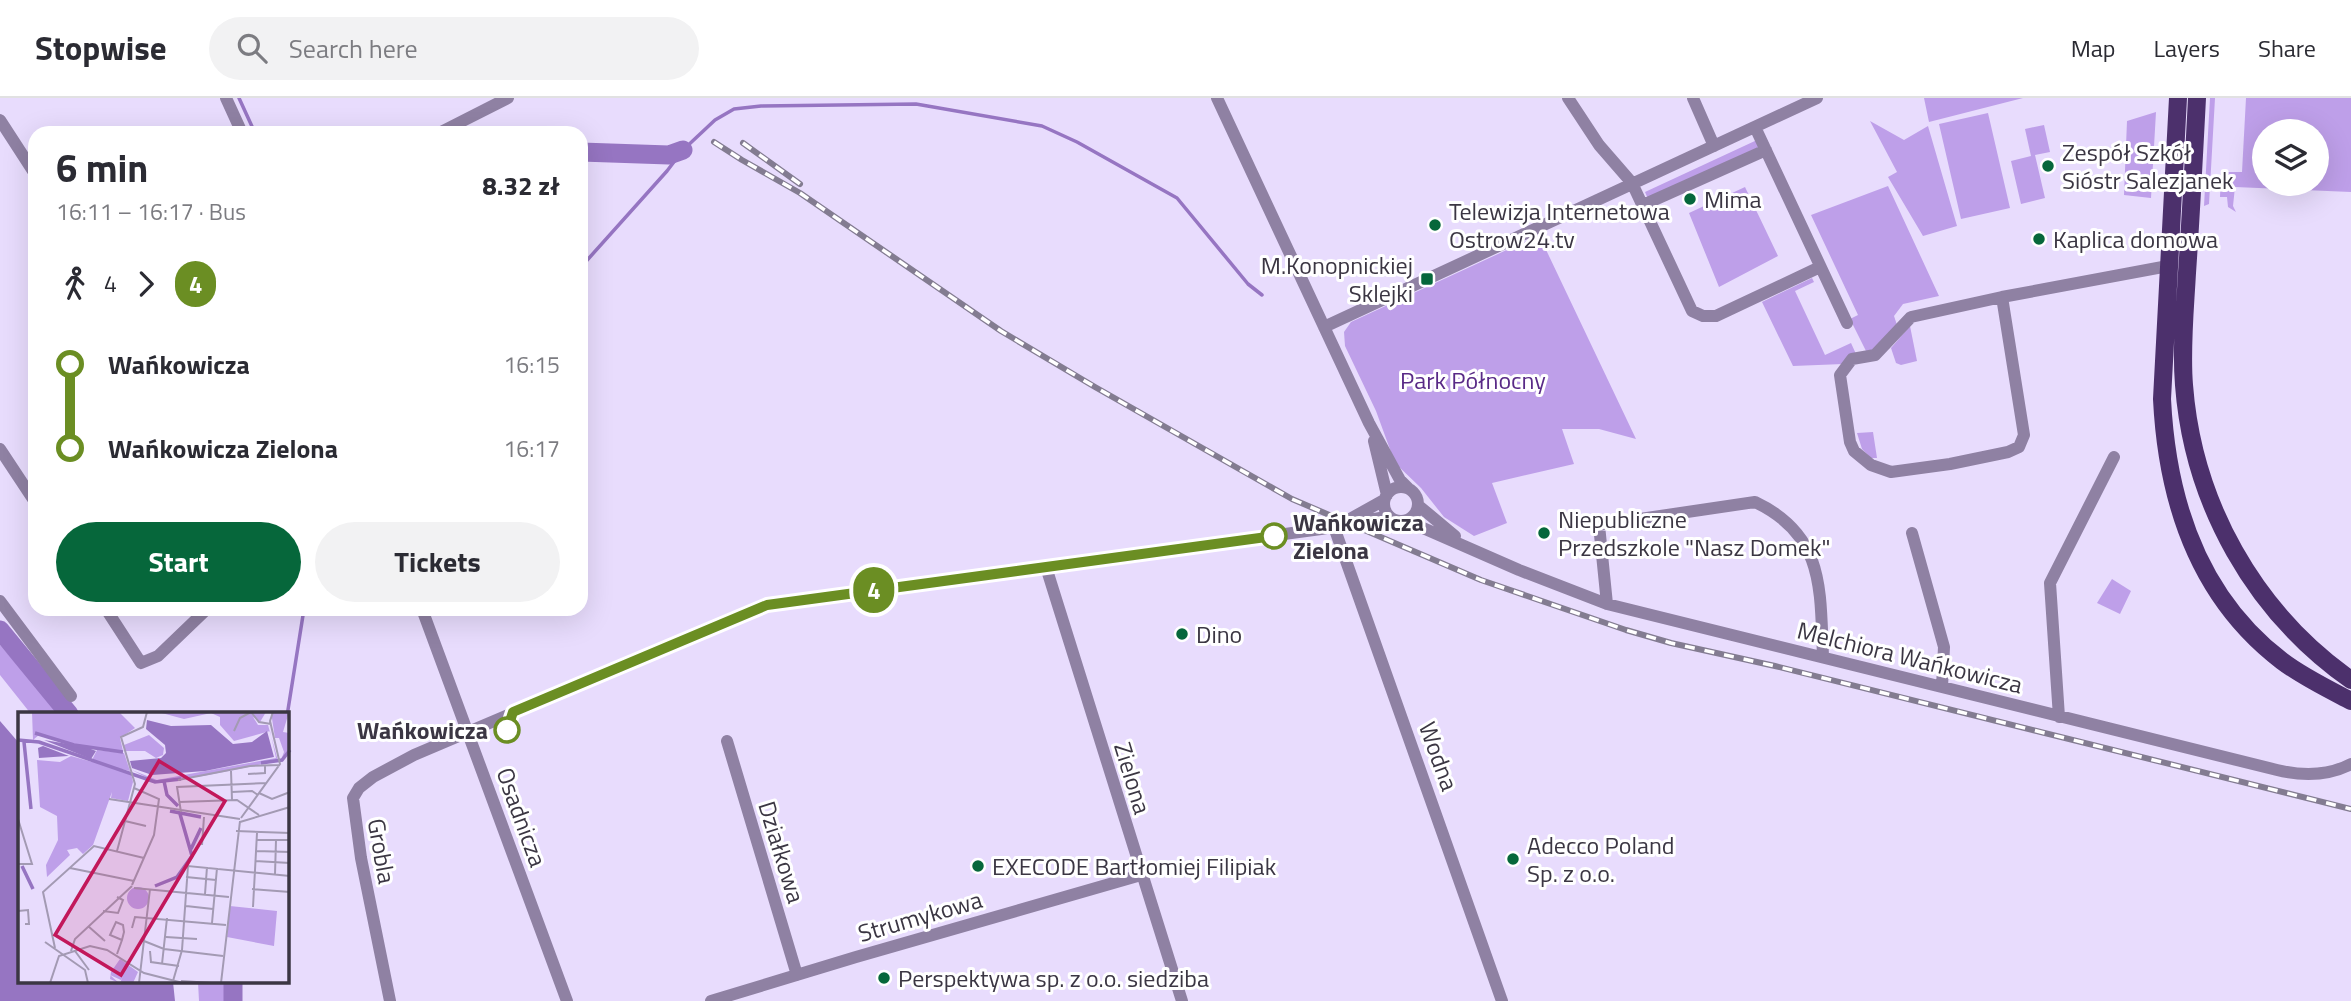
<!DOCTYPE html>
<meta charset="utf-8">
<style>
:root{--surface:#fff;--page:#f2f2f3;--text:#2b2b33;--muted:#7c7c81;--line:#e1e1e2;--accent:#06673b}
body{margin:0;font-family:"Titillium Web",sans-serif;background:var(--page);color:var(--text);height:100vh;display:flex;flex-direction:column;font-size:26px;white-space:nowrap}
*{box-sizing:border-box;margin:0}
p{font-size:23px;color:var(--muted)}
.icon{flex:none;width:38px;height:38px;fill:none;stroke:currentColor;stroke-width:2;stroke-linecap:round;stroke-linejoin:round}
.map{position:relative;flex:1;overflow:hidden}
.sheet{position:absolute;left:28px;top:28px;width:560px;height:490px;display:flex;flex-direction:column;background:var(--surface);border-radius:21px;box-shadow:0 7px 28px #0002}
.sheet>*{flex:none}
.badge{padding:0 14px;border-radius:23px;font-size:24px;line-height:46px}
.controls{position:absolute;left:2252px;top:21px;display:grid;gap:14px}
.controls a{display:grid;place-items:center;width:77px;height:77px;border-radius:50%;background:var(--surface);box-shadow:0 7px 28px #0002;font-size:35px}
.map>.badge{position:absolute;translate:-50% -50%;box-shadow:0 0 0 4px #fff}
.legs{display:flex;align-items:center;gap:10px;height:77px;padding:0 28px;font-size:23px}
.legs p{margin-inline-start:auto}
.overview{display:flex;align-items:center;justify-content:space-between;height:119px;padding:0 28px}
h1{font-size:38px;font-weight:700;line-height:52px}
.cta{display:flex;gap:14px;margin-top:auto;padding:14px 28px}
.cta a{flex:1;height:80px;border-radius:42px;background:var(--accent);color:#fff;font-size:28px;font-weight:700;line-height:80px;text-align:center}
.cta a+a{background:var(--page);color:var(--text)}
ul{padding:0 28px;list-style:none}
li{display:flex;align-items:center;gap:24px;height:84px;font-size:26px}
li i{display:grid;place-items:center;width:10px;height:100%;margin:0 9px;background:currentColor}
li i::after{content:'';width:18px;height:18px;margin:-9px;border:5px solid;border-radius:50%;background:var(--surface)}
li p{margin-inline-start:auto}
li:first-child i{background:linear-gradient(#0000 50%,currentColor 0)}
li:last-child i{background:linear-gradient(currentColor 50%,#0000 0)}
header{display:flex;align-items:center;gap:42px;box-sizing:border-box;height:98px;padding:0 35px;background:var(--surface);border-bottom:2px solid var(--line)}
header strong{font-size:33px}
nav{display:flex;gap:38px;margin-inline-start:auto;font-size:24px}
.search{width:490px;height:63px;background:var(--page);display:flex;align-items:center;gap:18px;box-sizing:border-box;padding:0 24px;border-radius:38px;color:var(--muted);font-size:26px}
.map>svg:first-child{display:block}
</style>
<header>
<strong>Stopwise</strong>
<div class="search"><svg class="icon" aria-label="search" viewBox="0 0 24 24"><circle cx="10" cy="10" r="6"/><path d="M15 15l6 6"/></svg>Search here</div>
<nav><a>Map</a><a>Layers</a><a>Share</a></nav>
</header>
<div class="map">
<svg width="2351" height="903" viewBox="0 0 2351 903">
<rect width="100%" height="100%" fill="#e8dcfd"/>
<path fill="#be9fe9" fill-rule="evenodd" d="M1924,0H2023L1929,24Z
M2210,0H2215L2209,106L2204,108Z
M2246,0H2351V94L2235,89L2233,108L2236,114L2228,109L2227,99H2220L2221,74H2242ZM2264,33H2317V86H2264Z
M2156,14L2151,100L2124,97L2127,23Z
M1988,15L2010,110L1961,121L1939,26Z
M1870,23L1904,42L1928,28L1957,128L1923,138L1888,79L1897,74Z
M2044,27L2050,54L2035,57L2045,100L2021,106L2011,63L2031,58L2025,31Z
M1757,42L1760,49L1648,101L1645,94Z
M1888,88L1939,198L1903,206L1894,218L1897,227L1872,252L1866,253L1850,221L1858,217L1811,117Z
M1745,89L1778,158L1719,189L1689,115Z
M1539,137L1636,341L1599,331H1562L1574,366L1492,385L1507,425L1474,438L1444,419L1421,390L1395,365L1376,313L1345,248L1344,234L1351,224Z
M1812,180L1814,184L1795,193L1825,257L1851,245L1856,256L1843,266L1793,268L1762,204Z
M1910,228L1917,263L1901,267L1896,265L1891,250Z
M1873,334L1877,360H1871L1862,351L1857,335Z
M2112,481L2131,493L2120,516L2097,505Z
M0,547L60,616H31L0,577Z
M198,884H225L226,903H199Z"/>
<path fill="#9675c2" d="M0,623L19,645V884H173L175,903H0Z"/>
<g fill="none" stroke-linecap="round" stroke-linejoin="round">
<path stroke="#9675c2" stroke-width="3.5" d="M239,0L255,35
M581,169L667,73L683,52L715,22L734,11L761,8L916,6L1042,28L1077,44L1177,100L1248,186L1262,197
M287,618L304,511"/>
<path stroke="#9675c2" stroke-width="19" d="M581,54L669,57L683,52
M0,532L69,616
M233,884V903"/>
<path stroke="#8f81a3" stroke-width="12" d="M226,0L242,35
M1217,0L1369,325L1400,382L1408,390
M1568,0L1599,47L1632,85L1692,213L1703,218H1716L1820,169
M1693,0L1714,48
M0,22L35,76
M1755,29L1847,225
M439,35L508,0
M1643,107L1766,52
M2002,199L2024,337L2019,349L2008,354L1950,366L1891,374L1871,367L1854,353L1850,344L1840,277L1852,261L1875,257L1911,219L2002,199L2168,168
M1324,229L1817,0
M1374,343L1387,397
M0,351L35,404
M1384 406a17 17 0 1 1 34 0a17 17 0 1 1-34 0Z
M1419,408L1455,438
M1350,421L1384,402
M1407,423L1519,472L1607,506L2277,672C2302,678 2328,678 2351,666
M1334,429L1502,903
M1912,435L1944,549L1942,589
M1046,469L1182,903
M0,503L71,598
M1607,506L1599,427L1755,404C1825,437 1820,492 1823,558
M106,511L141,565L158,558L207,511
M422,511L567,903
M2059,619L2050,485L2114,359
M727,643L797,877
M390,903L361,760L353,700L359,690L373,679L414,657L767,507L1321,431L1380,420L1392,421
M711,903L856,859L1141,777"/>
<path stroke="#4c306c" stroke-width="18" d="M2178,0L2162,301C2167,402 2198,499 2282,563C2303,579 2328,591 2351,603
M2197,0C2194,58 2191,117 2187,175C2185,212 2181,250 2184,287C2193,405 2254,514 2351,582"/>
<defs>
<path id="rail" d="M714,44L742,62L800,95L1001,233L1095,289L1292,401L1481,482L1626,532L1671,545L1775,568L2351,711
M743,45L800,86"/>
</defs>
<use href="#rail" stroke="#837c91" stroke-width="6"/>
<use href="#rail" stroke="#fff" stroke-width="3.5" stroke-dasharray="10" stroke-linecap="butt"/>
</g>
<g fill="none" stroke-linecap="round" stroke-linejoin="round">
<defs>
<path id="line-1" d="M507,632L513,614L767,507L1274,438"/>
</defs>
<use href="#line-1" stroke="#fff" stroke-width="16"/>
<use href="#line-1" stroke="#6b8e23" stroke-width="10"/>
</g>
<g fill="#06673b" stroke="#fff" stroke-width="2.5">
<circle cx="2048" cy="68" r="7"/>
<circle cx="1690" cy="101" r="7"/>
<circle cx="1435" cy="127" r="7"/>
<circle cx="2039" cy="141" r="7"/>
<rect x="1420" y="174" width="14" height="14" rx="3.5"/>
<circle cx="1544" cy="435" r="7"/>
<circle cx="1182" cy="536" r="7"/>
<circle cx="1513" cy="761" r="7"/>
<circle cx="978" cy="768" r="7"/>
<circle cx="884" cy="880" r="7"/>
</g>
<g fill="#fff" stroke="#6b8e23" stroke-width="3.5">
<circle cx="1274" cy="438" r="12"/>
<circle cx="507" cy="632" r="12"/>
</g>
<g text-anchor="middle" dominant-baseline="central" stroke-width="6" stroke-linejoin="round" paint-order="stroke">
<g font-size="24" fill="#3b3643" stroke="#fff" text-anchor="start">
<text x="2062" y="54">Zespół Szkół<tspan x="2062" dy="28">Sióstr Salezjanek</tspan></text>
<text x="1704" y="101">Mima</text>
<text x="1449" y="113">Telewizja Internetowa<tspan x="1449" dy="28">Ostrow24.tv</tspan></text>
<text x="2053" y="141">Kaplica domowa</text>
<text x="1413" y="167" text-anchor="end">M.Konopnickiej<tspan x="1413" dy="28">Sklejki</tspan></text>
<text x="1558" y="421">Niepubliczne<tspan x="1558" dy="28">Przedszkole "Nasz Domek"</tspan></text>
<text x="1196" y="536">Dino</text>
<text x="1527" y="747">Adecco Poland<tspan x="1527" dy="28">Sp. z o.o.</tspan></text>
<text x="992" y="768">EXECODE Bartłomiej Filipiak</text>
<text x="898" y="880">Perspektywa sp. z o.o. siedziba</text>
</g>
<g font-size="24" fill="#592a87" stroke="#fff">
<text x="1473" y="282">Park Północny</text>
</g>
<g font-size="24" font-weight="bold" fill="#3b3643" stroke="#fff" text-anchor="start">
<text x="1293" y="424">Wańkowicza<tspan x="1293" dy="28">Zielona</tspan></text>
<text x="488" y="632" text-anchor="end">Wańkowicza</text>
</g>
<g font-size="24" fill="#3b3643" stroke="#fff">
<text transform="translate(1910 559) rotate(14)">Melchiora Wańkowicza</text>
<text transform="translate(1439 658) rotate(70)">Wodna</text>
<text transform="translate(1133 680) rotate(73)">Zielona</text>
<text transform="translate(522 719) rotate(70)">Osadnicza</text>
<text transform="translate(382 753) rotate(80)">Grobla</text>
<text transform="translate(782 754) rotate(73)">Działkowa</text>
<text transform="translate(920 818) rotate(-16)">Strumykowa</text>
</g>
</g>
<g transform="translate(18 614)">
<rect width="271" height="271" fill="#e8dcfd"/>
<path d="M14,0H101L117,16L102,26L105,39L53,32L22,22L15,28ZM140,0H248L242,10L235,5L240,13H250L260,49L185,64L137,70L114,58L139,68L258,46L252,19L216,29L202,13V5L193,1L166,7ZM253,0H271L265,20L271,21V37L263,48L266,40L261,26H257ZM131,23L146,36L145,43L138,46L127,39H107L106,33ZM79,38L106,41L112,59L73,50ZM53,44L113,61L115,70L110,89L93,86L94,80L75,133L65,142L59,136L49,138L52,143L29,165L28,153L40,128L39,104L22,95L19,48L42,50ZM109 186a11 11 0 1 1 22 0a11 11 0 1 1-22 0ZM212,194L259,199L256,234L209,225ZM102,247L120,260L115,271H102L105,264L103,268L92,263L101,271L92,267L93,260Z" fill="#be9fe9"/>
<path d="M129,8L153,14L193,13L215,32L234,30L249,19L256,45L187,59L134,63L114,56L112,49L143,46L148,41L147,33L128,17ZM26,28L68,35L78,39L73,47ZM25,34L51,44H50L21,46L20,36Z" fill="#9675c2"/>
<path fill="none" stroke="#9675c2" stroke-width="3.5" d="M17,21L56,33L105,40M0,28L21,30L137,70L163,67M6,30L13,97M243,51L264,48L272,38M146,69L149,83L160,94M152,99L183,105M173,137L183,116M4,154L15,177M137,174L159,165L174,144L162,102"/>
<path fill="none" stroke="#a39ab3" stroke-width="2" d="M149,0H185M233,0L241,10L253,12M216,19L222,6L233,0M213,59L214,88M230,62L247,61V53M160,68L232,54L262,53M214,80L234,79L240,83M241,81L254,87L272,80M91,87L222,107M161,90L219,88L241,103M163,100L159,75L248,71M223,106L262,52L252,9L255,0M0,107L14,152H0M107,109L128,114M222,110L272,95M218,119L272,121M239,128H272M184,133L186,105M99,139L117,72L103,25L125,15L129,0M238,139L272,140M237,149L272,151M52,156L116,169M257,162L258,128M168,165L198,168M114,173L136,123L141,87L116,76M116,176L211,185M234,177L272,180M187,182L189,155M168,194L195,197M235,195L239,121M0,199L10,198L11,212H7M85,199L100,201L105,188L99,185M194,211L199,156M70,214L87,229M114,216L117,205L208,213M148,225L179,227M126,229L146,237L205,244M27,230L67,258L70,271M37,236L25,180L76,134L126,146M53,239L57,227L114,174M57,239L71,258M132,239L133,250L161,254M99,242L104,228L106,220L105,213L98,210L92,223L104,228M144,252L149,206M155,269L164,238L170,154L272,164M163,269L194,271M32,271L41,244L72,234L89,238L126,261L165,271M121,271L132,177M203,271L222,109"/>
<path fill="#c2185b" fill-opacity="0.15" stroke="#c2185b" stroke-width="3.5" d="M141,49L207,89L103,263L37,223Z"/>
<rect width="271" height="271" fill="none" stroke="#3b3643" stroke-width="3.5"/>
</g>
</svg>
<div class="controls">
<a><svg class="icon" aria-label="layers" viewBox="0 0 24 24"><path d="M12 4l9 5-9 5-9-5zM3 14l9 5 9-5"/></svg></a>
</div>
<b class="badge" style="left:874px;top:492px;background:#6b8e23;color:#fff">4</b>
<section class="sheet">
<div class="overview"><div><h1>6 min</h1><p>16:11 – 16:17 · Bus</p></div><b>8.32 zł</b></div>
<div class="legs"><svg class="icon" aria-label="walk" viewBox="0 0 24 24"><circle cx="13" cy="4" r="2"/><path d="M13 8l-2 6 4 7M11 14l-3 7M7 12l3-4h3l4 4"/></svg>4<svg class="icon" aria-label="forward" viewBox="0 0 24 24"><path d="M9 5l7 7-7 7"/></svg><b class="badge" style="background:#6b8e23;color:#fff">4</b></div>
<ul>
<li><i style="color:#6b8e23"></i><b>Wańkowicza</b><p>16:15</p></li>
<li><i style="color:#6b8e23"></i><b>Wańkowicza Zielona</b><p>16:17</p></li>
</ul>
<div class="cta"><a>Start</a><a>Tickets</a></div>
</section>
</div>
